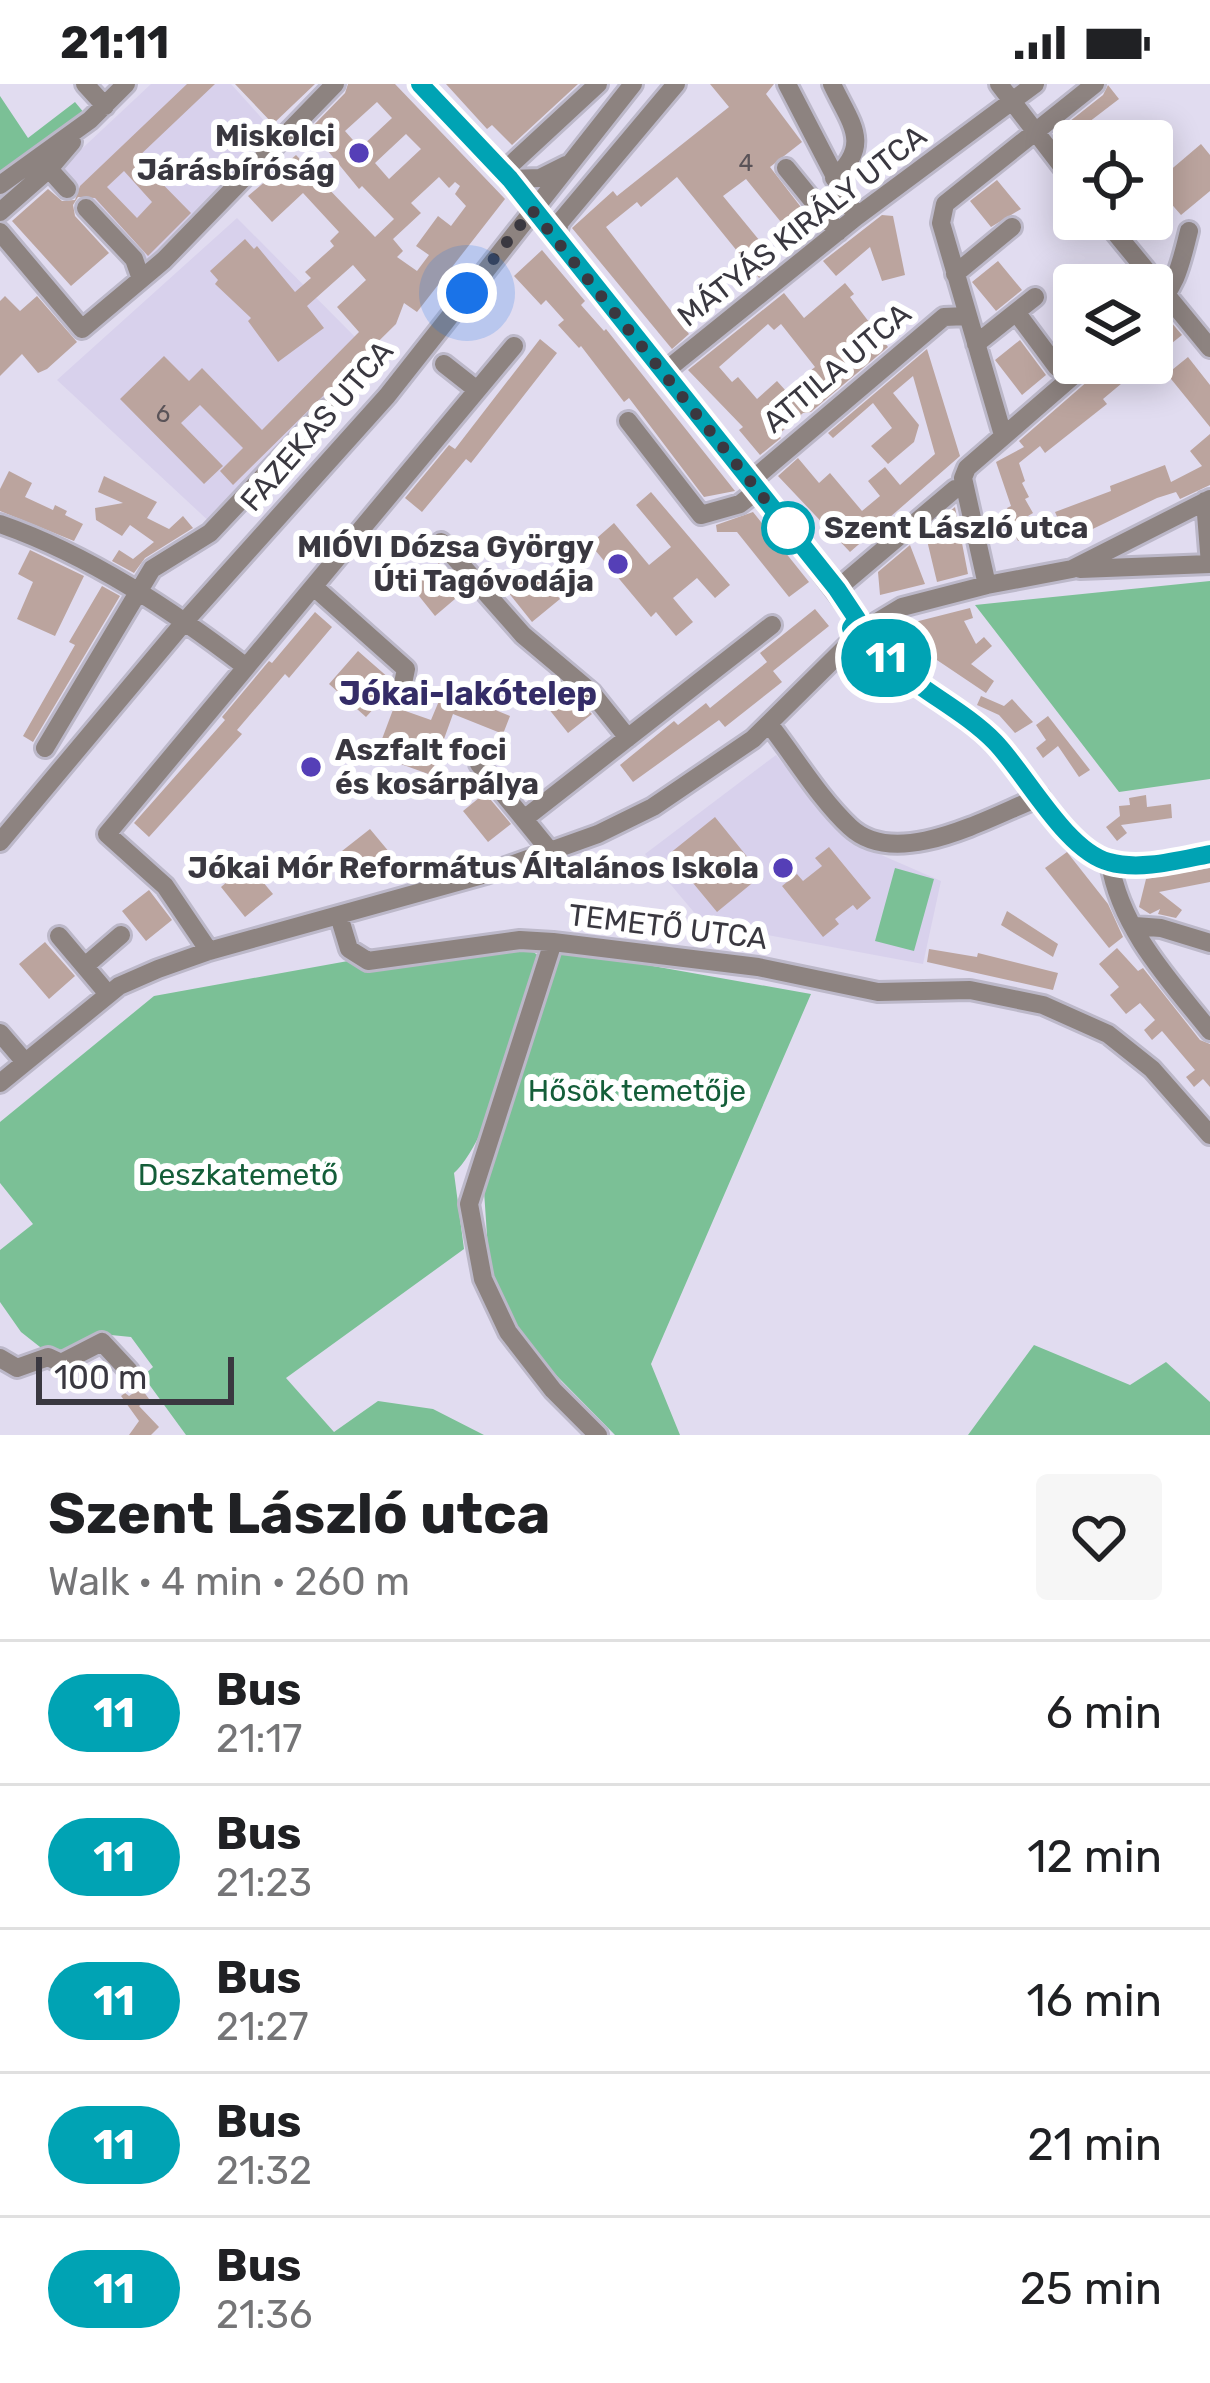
<!DOCTYPE html>
<meta charset="utf-8">
<style>
:root{--surface:#fff;--page:#f6f6f6;--text:#202124;--muted:#757577;--line:#e0e0e0}
body{margin:0;font-family:Rubik,sans-serif;background:var(--page);color:var(--text);height:100vh;display:flex;flex-direction:column;font-size:45px;white-space:nowrap}
*{box-sizing:border-box;margin:0}
p{font-size:39px;color:var(--muted)}
.icon{flex:none;width:66px;height:66px;fill:none;stroke:currentColor;stroke-width:2;stroke-linecap:round;stroke-linejoin:round}
.map{position:relative;height:1351px;overflow:hidden}
.panel{display:flex;flex-direction:column;background:var(--surface);flex:1}
.panel>*{flex:none}
.badge{padding:0 24px;border-radius:39px;font-size:42px;line-height:78px}
.buttons{position:absolute;left:1053px;top:36px;display:grid;gap:24px}
.buttons a{display:grid;place-items:center;width:120px;height:120px;border-radius:12px;background:var(--surface);box-shadow:0 6px 30px #0003;font-size:60px}
.scale{position:absolute;left:36px;bottom:30px;width:198px;box-sizing:border-box;padding-left:12px;border:6px solid #3a3840;border-top:0;font-size:33px;line-height:42px;white-space:nowrap;color:#3a3840;-webkit-text-stroke:9px #fff;paint-order:stroke}
.you{position:absolute;width:60px;height:60px;margin:-30px;border:9px solid #fff;border-radius:50%;background:#1a73e8;box-shadow:0 0 0 18px #1a73e833}
.map>.badge{position:absolute;translate:-50% -50%;box-shadow:0 0 0 6px #fff}
.round{display:grid;place-items:center;flex:none;width:126px;height:126px;border-radius:12px;background:var(--page)}
.summary{display:flex;align-items:center;justify-content:space-between;height:204px;padding:0 48px}
h1{font-size:57px;font-weight:700;line-height:90px}
ul{padding:0;list-style:none}
li{display:flex;align-items:center;gap:36px;height:144px;padding:0 48px;border-top:3px solid var(--line)}
li div{flex:1}
li b{display:block;font-size:45px}
li em{font-style:normal}
li .badge{min-width:132px;font-weight:700;text-align:center}
.status{display:flex;justify-content:space-between;align-items:center;height:84px;padding:0 60px;background:var(--surface);direction:ltr}
.status svg{height:33px;fill:currentColor}
.map>svg:first-child{display:block}
</style>
<div class="status"><b>21:11</b><svg viewBox="0 0 49 12"><path d="M0 12V9h3v3zM5 12V6h3v6zM10 12V3h3v9zM15 12V0h3v12zM26 1h20v11H26zM47 4h2v5h-2z"/></svg></div>
<div class="map">
<svg width="1210" height="1351" viewBox="0 0 1210 1351">
<rect width="100%" height="100%" fill="#e1dcf0"/>
<path fill="#d8d1ec" d="M151,0H231L275,49L149,184L56,89Z
M237,134L375,273L213,441L57,296Z
M776,671L847,756L941,797L923,880L703,839L645,770Z"/>
<path fill="#7bc096" d="M0,12L28,54L75,18L85,30L0,92Z
M1210,497V695L1119,708L975,521Z
M895,784L934,795L914,867L875,857Z
M523,861L539,872C524,924 491,1056 454,1089L464,1165L286,1294L334,1348L378,1317L433,1325L484,1351H186L143,1292L153,1283L131,1253L111,1251L54,1274L21,1248L0,1218V1166L33,1140L0,1099V1038L154,912L348,877L369,881Z
M557,865L811,910L651,1280L680,1351H615L551,1286L513,1236L489,1181L483,1092Z
M1034,1261L1130,1301L1166,1278L1210,1318V1351H968Z"/>
<path fill="#bba49e" fill-rule="evenodd" d="M187,0H215L137,74L191,129L148,172L95,114L78,113L73,121L75,132L109,169L71,202L12,137L48,105L62,117L75,116L80,102ZM124,87L152,118L137,134L107,103Z
M235,0H315L273,40Z
M348,0H395L505,115L417,228L404,219L396,240L233,401L220,387L243,364L200,321L181,339L223,382L204,400L120,315L164,272L189,297L202,284L262,346L359,248L337,223L366,196L353,181L307,222L324,244L278,278L248,237L251,234L215,200L218,196L210,187L245,155L254,165L257,162L295,208L311,194L305,188L334,162L330,157L339,148L303,109L272,138L248,112L296,71L375,153L394,135L362,102L359,105L310,45L345,9ZM377,18L392,34L360,64L345,47ZM406,50L421,65L389,95L375,79ZM439,93L449,104L455,98L460,102L455,110L466,122L451,142L438,132L416,162L429,171L417,187L397,173L403,167L393,155L421,129L411,119Z
M446,0H578L512,61L492,41L487,45Z
M710,0H774L766,10L802,58L770,83L817,144L798,159L746,95L723,112L777,178L759,194L677,93L641,123L637,118L606,143L689,250L672,265L572,144L613,107L617,112L729,23Z
M1108,1L1119,15L1089,38L1095,46L1081,57H1074V74L1055,49L1103,11Z
M1201,60L1210,71V107L1181,131L1154,100Z
M997,96L1021,125L991,143L970,117Z
M882,131L893,132L905,191L882,197L870,163L836,192L823,177Z
M542,166L585,217L581,221L604,247L606,245L735,407L704,413L629,314L624,318L581,262L579,264L558,241L564,236L546,216L541,221L514,192Z
M998,177L1022,206L996,227L972,198Z
M845,199L854,210L850,213L888,263L811,328L803,329L778,351L781,354L760,371L739,346L743,343L688,286L784,209L804,234ZM768,240L774,246L781,240L815,283L786,307L777,297L757,315L738,293L732,298L719,283Z
M5,212L20,227L37,212L77,258L47,285L38,289L22,270L0,292V217Z
M1165,231L1182,251L1152,275V240Z
M540,255L557,269L471,379L466,375L422,428L405,414L449,361L455,365Z
M1020,256L1046,291L1022,311L995,276Z
M927,265L960,372L850,468L778,392L798,374L819,399L830,389L862,427L880,412L868,397L885,383L900,401L935,370L913,292L893,309L919,341L914,358L888,380L871,362L892,344L873,319L833,354L828,349Z
M1188,273L1210,301V343L1167,290Z
M1101,279H1146L1103,315L1107,320L1045,369L1040,362L1019,379L1025,397L1022,399L1029,413L1025,415L1033,429L1028,432L1037,447L1018,457L1010,442L1015,439L1007,424L1011,422L996,378L1024,363L1019,357L1097,289Z
M1210,350V401L1180,415L1176,408L1157,414L1074,454L1070,443L1063,446L1055,428L1111,407L1110,402L1165,381L1171,398L1202,382L1190,367Z
M9,387L32,399L25,413L53,426L55,421L67,427L65,431L83,440L74,457L0,427V405Z
M104,392L157,418L147,434L169,445L183,432L193,444L145,474L134,489L112,477L119,466L133,475L154,458L130,441L122,452L96,436L95,424L123,419L98,408Z
M651,408L730,501L715,514L697,494L673,514L693,538L676,552L656,528L651,533L590,460L614,439L649,481L671,463L636,421Z
M955,423L968,490L937,498L925,448Z
M753,428L809,498L789,513L737,448H717L716,441Z
M910,461L925,500L880,511L878,488Z
M30,466L84,492L55,552L17,535L33,498L18,490Z
M439,479L462,509L435,532L411,502Z
M536,485L560,515L532,538L508,508Z
M102,502L120,512L33,658L23,652L75,561L69,558Z
M970,524L973,534L964,537L976,560L984,553L992,562L971,580L994,597L986,609L928,570L903,541Z
M815,525L829,542L773,587L782,598L725,643L719,636L633,698L620,681L674,637L678,641L706,619L710,624L767,578L760,569Z
M315,528L332,543L289,594L285,590L237,646L242,650L149,753L134,739L225,636L222,633L269,577L272,579Z
M358,567L390,595L388,609L366,633L329,600Z
M564,603L592,630L568,649L544,619Z
M444,605L510,632L503,650L453,630L431,691L376,671L394,623L431,636Z
M981,612L1004,622L1012,615L1033,638L1015,649L999,631L977,621Z
M1048,632L1090,686L1079,693L1058,662L1043,674L1036,664L1046,656L1036,641Z
M485,709L511,740L488,758L463,727Z
M1146,711L1147,723L1171,720L1172,734L1121,741L1127,749L1117,757L1106,743L1120,732L1119,722L1130,721L1129,714Z
M715,733L762,791L717,828L669,770Z
M370,745L395,775L367,798L342,767Z
M829,763L871,814L857,826L853,821L835,835L839,840L823,853L782,802L797,790L803,797L822,782L815,774Z
M1067,768L1108,820L1123,853L1109,864L1045,784Z
M248,780L273,810L245,833L221,803Z
M1210,784V798L1159,808L1182,826L1176,834L1158,830L1160,825L1150,830L1139,823L1146,795Z
M149,806L172,836L146,857L122,827Z
M1007,827L1058,860L1053,873L1001,841Z
M45,858L75,892L49,915L19,880Z
M1117,864L1138,887L1143,884L1200,956L1210,960V1003L1203,995L1194,1003L1186,993L1195,986L1162,947L1152,956L1144,946L1155,936L1140,919L1126,930L1110,911L1119,903L1099,880Z
M929,865L977,873L978,869L1058,889L1053,906L927,878Z
M141,1304L149,1315L139,1322L159,1343L151,1351H129L139,1337L121,1312L125,1309L129,1312Z"/>
<g fill="none" stroke-linecap="round" stroke-linejoin="round">
<defs>
<path id="minor" d="M85,0L105,22
M420,0L510,95L752,396L857,535
M787,0L856,133
M832,0C850,39 873,60 834,94
M999,0L1074,98
M786,84L838,148
M49,85L67,105
M503,88L598,0
M510,95L540,94L566,81
M0,101L90,36L126,0
M86,124L134,175L141,195
M0,128L49,85L72,58
M1104,135L1210,264
M0,148L82,245L164,176L335,0
M556,153L560,138L676,0
M955,190L1012,143
M1152,225C1177,204 1181,178 1189,147
M1016,228L1035,213
M976,260L1016,228L1057,283
M444,280L477,306
M664,288L856,133L1035,0
M628,337L701,431L740,420L758,406
M1003,351L941,139L945,120L1095,0
M752,396L944,233L967,232
M0,440C89,471 172,526 246,583
M441,458L523,551L592,609L628,654
M1080,485L1210,480L1205,417
M987,501L963,394L967,384L1088,279
M314,503L406,585L401,609
M837,505L955,405
M877,538L902,523L987,501L1072,485L1210,415
M873,559C905,601 959,620 995,658C1026,690 1066,767 1109,778C1140,787 1179,776 1210,770
M769,640C795,673 819,714 850,743C897,787 989,733 1040,713
M45,664L152,485L210,449L327,325
M479,680L550,767
M524,735L772,541
M0,758L186,536L387,312L633,0
M1110,779C1120,844 1170,897 1210,947
M339,832L349,865L368,877L520,856L553,858L758,883L878,908L970,906L1043,921L1108,950L1152,985L1210,1051
M1135,842L1161,844L1210,859
M59,852L108,910
M553,858L469,1120L483,1195L508,1248L553,1306L598,1351
M209,867L165,802L107,750L514,262
M85,882L121,851
M0,949L25,978
M0,999L119,902L158,885L209,867L486,790L598,750L653,723L753,655L854,555
M0,1274L17,1284L48,1273L61,1279L102,1258L129,1287"/>
</defs>
<use href="#minor" stroke="#bcb8c9" stroke-width="24"/>
<use href="#minor" stroke="#8d8380" stroke-width="18"/>
</g>
<g fill="none" stroke-linecap="round" stroke-linejoin="round">
<defs>
<path id="line" d="M420,0L510,95L837,505L857,535L851,544L854,555L862,561L873,559C905,601 959,621 995,658C1026,690 1066,767 1109,778C1140,787 1179,776 1210,770"/>
</defs>
<use href="#line" stroke="#fff" stroke-width="27"/>
<use href="#line" stroke="#00a3b4" stroke-width="18"/>
<path stroke="#3a3840" stroke-width="12" stroke-dasharray="0 21.6" d="M467,209L532,126L788,444"/>
</g>
<g fill="#553fb7" stroke="#fff" stroke-width="4.5">
<circle cx="359" cy="69" r="12"/>
<circle cx="618" cy="480" r="12"/>
<circle cx="311" cy="683" r="12"/>
<circle cx="783" cy="784" r="12"/>
</g>
<circle fill="#fff" stroke="#00a3b4" stroke-width="6" cx="788" cy="444" r="24"/>
<g text-anchor="middle" dominant-baseline="central" stroke-width="12" stroke-linejoin="round" paint-order="stroke">
<g font-size="24" fill="#5a5358">
<text x="746" y="79">4</text>
<text x="163" y="330">6</text>
</g>
<g font-size="30" font-weight="bold" fill="#3a3840" stroke="#fff" text-anchor="end">
<text x="335" y="52">Miskolci<tspan x="335" dy="34">Járásbíróság</tspan></text>
<text x="594" y="463">MIÓVI Dózsa György<tspan x="594" dy="34">Úti Tagóvodája</tspan></text>
<text x="335" y="666" text-anchor="start">Aszfalt foci<tspan x="335" dy="34">és kosárpálya</tspan></text>
<text x="759" y="784">Jókai Mór Református Általános Iskola</text>
</g>
<g font-size="30" fill="#3a3840" stroke="#fff">
<text transform="translate(802 142) rotate(-38)">MÁTYÁS KIRÁLY UTCA</text>
<text transform="translate(837 284) rotate(-40)">ATTILA UTCA</text>
<text transform="translate(317 342) rotate(-49)">FAZEKAS UTCA</text>
<text transform="translate(668 843) rotate(7)">TEMETŐ UTCA</text>
</g>
<g font-size="30" font-weight="bold" fill="#3a3840" stroke="#fff" text-anchor="start">
<text x="824" y="444">Szent László utca</text>
</g>
<g font-size="30" fill="#145e39" stroke="#fff">
<text x="637" y="1007">Hősök temetője</text>
<text x="238" y="1091">Deszkatemető</text>
</g>
<g font-size="33" font-weight="bold" fill="#342c67" stroke="#fff">
<text x="468" y="609">Jókai-lakótelep</text>
</g>
</g>
</svg>
<div class="buttons">
<a><svg class="icon" aria-label="locate" viewBox="0 0 24 24"><circle cx="12" cy="12" r="6"/><path d="M12 2v4M12 18v4M2 12h4M18 12h4"/></svg></a>
<a><svg class="icon" aria-label="layers" viewBox="0 0 24 24"><path d="M12 4l9 5-9 5-9-5zM3 14l9 5 9-5"/></svg></a>
</div>
<div class="scale">100 m</div>
<div class="you" style="left:467px;top:209px"></div>
<b class="badge" style="left:886px;top:574px;background:#00a3b4;color:#fff">11</b>
</div>
<section class="panel">
<div class="summary"><div><h1>Szent László utca</h1><p>Walk · 4 min · 260 m</p></div><a class="round"><svg class="icon" aria-label="heart" viewBox="0 0 24 24"><path d="M12 20l-8-8c-3-5 5-10 8-4 3-6 11-1 8 4z"/></svg></a></div>
<ul>
<li><span class="badge" style="background:#00a3b4;color:#fff">11</span><div><b>Bus</b><p>21:17</p></div><em>6 min</em></li>
<li><span class="badge" style="background:#00a3b4;color:#fff">11</span><div><b>Bus</b><p>21:23</p></div><em>12 min</em></li>
<li><span class="badge" style="background:#00a3b4;color:#fff">11</span><div><b>Bus</b><p>21:27</p></div><em>16 min</em></li>
<li><span class="badge" style="background:#00a3b4;color:#fff">11</span><div><b>Bus</b><p>21:32</p></div><em>21 min</em></li>
<li><span class="badge" style="background:#00a3b4;color:#fff">11</span><div><b>Bus</b><p>21:36</p></div><em>25 min</em></li>
</ul>
</section>
